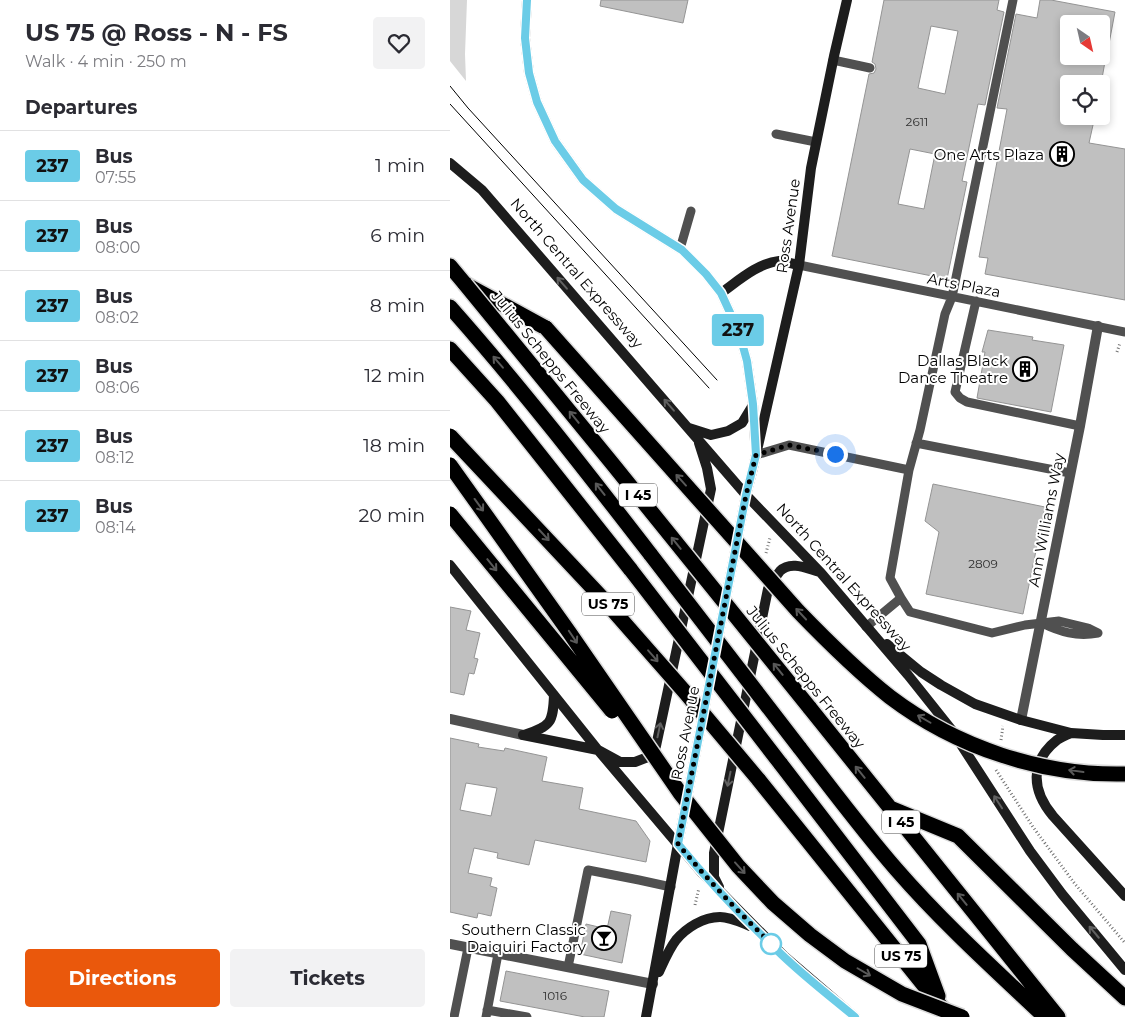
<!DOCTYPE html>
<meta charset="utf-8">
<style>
:root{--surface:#fff;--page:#f2f2f3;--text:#2b2b33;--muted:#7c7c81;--line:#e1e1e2;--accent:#ea580c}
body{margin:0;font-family:Montserrat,sans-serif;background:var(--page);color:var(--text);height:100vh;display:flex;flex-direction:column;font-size:19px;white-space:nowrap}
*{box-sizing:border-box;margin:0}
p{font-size:16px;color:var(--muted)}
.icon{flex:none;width:28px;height:28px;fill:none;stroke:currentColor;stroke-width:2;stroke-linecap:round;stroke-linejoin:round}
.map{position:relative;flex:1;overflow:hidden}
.details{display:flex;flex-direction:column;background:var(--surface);width:450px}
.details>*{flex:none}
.badge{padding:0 10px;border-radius:4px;font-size:18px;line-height:32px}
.needle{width:32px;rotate:146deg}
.controls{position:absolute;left:610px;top:15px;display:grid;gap:10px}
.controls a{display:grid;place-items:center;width:50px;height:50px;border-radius:5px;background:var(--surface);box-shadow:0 2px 8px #0003;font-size:25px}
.you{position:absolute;width:25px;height:25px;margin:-12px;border:4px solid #fff;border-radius:50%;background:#1a73e8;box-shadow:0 0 0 8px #1a73e833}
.map>.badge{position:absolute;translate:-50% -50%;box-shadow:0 0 0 2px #fff}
h2{padding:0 25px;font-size:19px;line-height:45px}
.round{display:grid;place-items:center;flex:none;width:52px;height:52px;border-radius:5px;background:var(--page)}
.summary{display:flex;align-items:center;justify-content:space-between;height:85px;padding:0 25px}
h1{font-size:24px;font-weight:700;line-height:38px}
.action{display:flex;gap:10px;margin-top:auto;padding:10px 25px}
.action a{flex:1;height:58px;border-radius:5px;background:var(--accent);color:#fff;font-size:20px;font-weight:700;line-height:58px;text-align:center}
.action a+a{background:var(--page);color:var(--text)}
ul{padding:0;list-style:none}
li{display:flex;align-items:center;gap:15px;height:70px;padding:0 25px;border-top:1px solid var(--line)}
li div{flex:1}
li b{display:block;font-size:19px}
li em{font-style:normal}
li .badge{min-width:55px;font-weight:700;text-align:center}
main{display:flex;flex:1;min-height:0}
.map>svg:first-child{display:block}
</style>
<main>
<section class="details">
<div class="summary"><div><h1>US 75 @ Ross - N - FS</h1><p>Walk · 4 min · 250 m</p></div><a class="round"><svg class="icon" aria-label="heart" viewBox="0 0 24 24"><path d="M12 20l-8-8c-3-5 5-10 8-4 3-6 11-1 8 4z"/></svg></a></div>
<h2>Departures</h2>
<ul>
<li><span class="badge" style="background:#6bcce7;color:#111">237</span><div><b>Bus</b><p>07:55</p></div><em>1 min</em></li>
<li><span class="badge" style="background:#6bcce7;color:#111">237</span><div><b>Bus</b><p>08:00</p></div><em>6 min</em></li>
<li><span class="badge" style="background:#6bcce7;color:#111">237</span><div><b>Bus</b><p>08:02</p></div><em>8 min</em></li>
<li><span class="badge" style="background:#6bcce7;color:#111">237</span><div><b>Bus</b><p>08:06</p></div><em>12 min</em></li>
<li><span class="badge" style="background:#6bcce7;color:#111">237</span><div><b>Bus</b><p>08:12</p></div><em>18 min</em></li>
<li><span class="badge" style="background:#6bcce7;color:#111">237</span><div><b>Bus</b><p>08:14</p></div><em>20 min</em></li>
</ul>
<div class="action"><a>Directions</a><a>Tickets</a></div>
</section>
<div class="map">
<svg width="675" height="1017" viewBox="0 0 675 1017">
<rect width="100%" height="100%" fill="#fff"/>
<path fill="#d7d7d7" d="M0,0H17L15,54L16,81L0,61Z"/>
<path fill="#c0c0c0" stroke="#949494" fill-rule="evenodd" d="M151,0H238L233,23L150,6Z
M434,0H549L547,10L554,12L535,105L528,104L512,181L517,182L497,279L382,256L419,74L424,73L426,69L425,64L422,62ZM481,26L508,31L495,94L468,88ZM460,149L485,154L474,209L448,204Z
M590,0H601L665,12L658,49L651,48V24H619V56H656L651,84H619V116H645L639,143L675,149V300L535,274L538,258L529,257L557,109L547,108L566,14L587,18Z
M538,330L583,337L582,340L614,345L601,412L527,398L535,352H532Z
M483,484L595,507L573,614L476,594L489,532L475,521Z
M0,607L21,611L16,630L30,633L24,658L28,659L24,674L19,673L14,695L0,692Z
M0,738L29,744L28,747L54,751L55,748L97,757L92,781L133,788L129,809L186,821L200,841L196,862L85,840L79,865L47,858L48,853L24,848L18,873L42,878L40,886L47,888L41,916L28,913L27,918L0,912ZM16,783L47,788L41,816L10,810Z
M161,911L181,915L172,963L130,954L136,924L157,929Z
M56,971L159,991L154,1017H135L50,1001Z"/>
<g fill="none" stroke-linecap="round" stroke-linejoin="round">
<defs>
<path id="highway" d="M0,266L15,284L96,328
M0,307C71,387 136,471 201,555
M0,349L47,401L181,570
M359,707L608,1017
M349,747C381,788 412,830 446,869C492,922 544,969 595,1017
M330,763L469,944L488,996
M308,779L497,1014
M440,808L508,836L622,949L675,998"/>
</defs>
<use href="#highway" stroke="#dbdbdb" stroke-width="18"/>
<path stroke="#727272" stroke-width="3" stroke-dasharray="1 2.5" stroke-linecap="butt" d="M667,352L670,343
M316,553L320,538
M551,740L553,726
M546,770L583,827L625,884L675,943
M245,905L249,888"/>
<path stroke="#505050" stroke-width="9" d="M563,0L502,297L495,314L470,430L459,470L440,578L451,598L460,612L542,633L575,625L609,621L638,628L648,633
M383,60L420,68
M326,134L366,142
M230,249L241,211
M349,265L675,332
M526,301L505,392L510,398L517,402L630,426
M466,443L620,473
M306,455L339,445L459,470
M592,623C610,632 627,637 648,633
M416,627L451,598
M118,967L138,870L189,880L221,887
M37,1010L77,1017
M4,1017L18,948
M36,1017L48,954"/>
<path stroke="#505050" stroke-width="10" d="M0,719L73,735
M571,720L630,426L648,326
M0,944L203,984"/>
<path stroke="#1d1d1d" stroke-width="10" d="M77,0L75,38L79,73L87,102L105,141L133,180L166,209L232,250L256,274L271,293L289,332L297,361L303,404L305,441
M0,163L32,190L296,495L371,573L458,675L501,729L580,851L612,894L675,970
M271,293C288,281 308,263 329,261C335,261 343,264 349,265
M239,428L261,435L278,431L292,423L303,405
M0,565L148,750L252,873L334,956L405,1017
M437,644L471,672L491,685L525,704L571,720L621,733L653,735H675
M621,733C616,735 611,737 607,740C579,762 582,791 603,816L675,896
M73,735L148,750L170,762H185L198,757L206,746L261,489L257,468L249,443
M74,735C101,726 103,723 104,695
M269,887L264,877V853L318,589C322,583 326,576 330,571C341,560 358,569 370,572
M209,972C214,961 219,949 226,940C236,928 253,917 270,917C280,917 290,922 300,926
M196,1017L228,844L296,495L303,468L349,265L361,168L384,56L397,0"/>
<use href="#highway" stroke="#000" stroke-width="15"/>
<path stroke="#000" stroke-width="1" d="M0,86L18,108L267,380
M0,104L259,388"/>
<defs>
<path id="highway-bridge" d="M15,284L161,462L359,707
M96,328L348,611C377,641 407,671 440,697C506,747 592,776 675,774
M0,436L154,600L234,691L308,779
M0,465L119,632L230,793L288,866L323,903L360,935L395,961L452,994L512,1017
M0,514L162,711
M201,555L349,747
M181,570L330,763"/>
</defs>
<use href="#highway-bridge" stroke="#dbdbdb" stroke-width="18" stroke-linecap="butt"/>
<use href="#highway-bridge" stroke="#000" stroke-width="15"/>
</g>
<defs><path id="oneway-shaft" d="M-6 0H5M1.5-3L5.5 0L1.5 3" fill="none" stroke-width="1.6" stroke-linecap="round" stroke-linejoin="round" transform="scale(1.25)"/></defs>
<g stroke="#616161">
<use href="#oneway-shaft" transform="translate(112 283) rotate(-131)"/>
<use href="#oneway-shaft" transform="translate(219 405) rotate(-131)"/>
<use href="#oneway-shaft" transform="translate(209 730) rotate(-78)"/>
<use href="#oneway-shaft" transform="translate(279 779) rotate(102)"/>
<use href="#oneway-shaft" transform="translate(548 802) rotate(-123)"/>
<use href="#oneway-shaft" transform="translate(644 932) rotate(-130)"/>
</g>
<g stroke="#595959">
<use href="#oneway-shaft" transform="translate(48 362) rotate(-131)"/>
<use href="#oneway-shaft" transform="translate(124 417) rotate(-129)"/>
<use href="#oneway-shaft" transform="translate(231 480) rotate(-132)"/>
<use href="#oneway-shaft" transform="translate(150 489) rotate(-128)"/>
<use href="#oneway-shaft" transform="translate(29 505) rotate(54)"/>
<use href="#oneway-shaft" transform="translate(94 535) rotate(47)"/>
<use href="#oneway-shaft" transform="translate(226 543) rotate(-129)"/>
<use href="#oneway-shaft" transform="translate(42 565) rotate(51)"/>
<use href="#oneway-shaft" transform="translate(351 614) rotate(-133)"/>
<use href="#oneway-shaft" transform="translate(123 637) rotate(56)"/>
<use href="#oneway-shaft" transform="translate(203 656) rotate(49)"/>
<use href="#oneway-shaft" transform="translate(328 669) rotate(-129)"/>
<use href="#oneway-shaft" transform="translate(474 719) rotate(-150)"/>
<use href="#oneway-shaft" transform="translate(626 771) rotate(-172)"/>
<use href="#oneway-shaft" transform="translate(410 772) rotate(-129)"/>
<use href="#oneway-shaft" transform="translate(290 868) rotate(48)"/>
<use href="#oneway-shaft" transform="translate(512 899) rotate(-129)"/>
<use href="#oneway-shaft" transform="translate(414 972) rotate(30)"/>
</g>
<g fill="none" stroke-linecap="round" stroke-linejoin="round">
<defs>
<path id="line" d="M77,0L75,38L79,73L87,102L105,141L133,180L166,209L232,250L256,274L271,293L289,332L297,361L301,390L303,404L306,455L296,495L228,844C260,883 295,920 332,955C355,977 381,997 405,1017"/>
</defs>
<use href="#line" stroke="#fff" stroke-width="11"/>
<use href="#line" stroke="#6bcce7" stroke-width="8"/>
<path stroke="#000" stroke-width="5" stroke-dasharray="0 9" d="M321,944L324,946C290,914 258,880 228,844L296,495L306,455L339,445L385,454"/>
</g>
<defs>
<symbol id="building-ring" viewBox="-11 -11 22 22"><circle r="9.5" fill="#fff" stroke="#000" stroke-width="1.5"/><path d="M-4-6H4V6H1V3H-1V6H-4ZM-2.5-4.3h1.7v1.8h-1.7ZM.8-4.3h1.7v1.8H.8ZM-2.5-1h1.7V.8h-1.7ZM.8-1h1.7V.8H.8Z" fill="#000"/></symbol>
<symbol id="bar-ring" viewBox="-11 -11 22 22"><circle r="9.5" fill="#fff" stroke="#000" stroke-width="1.5"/><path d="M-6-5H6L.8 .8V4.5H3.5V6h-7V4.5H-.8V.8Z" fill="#000"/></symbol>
</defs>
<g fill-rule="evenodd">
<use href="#building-ring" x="598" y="140" width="28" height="28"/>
<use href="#building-ring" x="561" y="355" width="28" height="28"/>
<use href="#bar-ring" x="140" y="924" width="28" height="28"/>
</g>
<circle fill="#fff" stroke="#6bcce7" stroke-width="2.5" cx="321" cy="944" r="10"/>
<g text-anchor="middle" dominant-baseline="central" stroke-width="4" stroke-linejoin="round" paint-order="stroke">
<g font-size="12" fill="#303030">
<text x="467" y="121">2611</text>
<text x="533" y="563">2809</text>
<text x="105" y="995">1016</text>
</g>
<g fill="#fff" stroke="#4c4c4c" stroke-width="1">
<rect x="169" y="483.5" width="38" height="23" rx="4"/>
<rect x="132" y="592.5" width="52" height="23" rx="4"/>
<rect x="432" y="810.5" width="38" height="23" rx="4"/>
<rect x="425" y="944.5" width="52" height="23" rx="4"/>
</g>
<g font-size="14" font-weight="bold" fill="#000">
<text x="188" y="495">I 45</text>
<text x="158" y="604">US 75</text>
<text x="451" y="822">I 45</text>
<text x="451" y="956">US 75</text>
</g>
<g font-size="15" fill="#000" stroke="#fff" text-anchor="end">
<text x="594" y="154">One Arts Plaza</text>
<text x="558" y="360">Dallas Black<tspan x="558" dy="17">Dance Theatre</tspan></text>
<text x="136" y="929">Southern Classic<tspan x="136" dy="17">Daiquiri Factory</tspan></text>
</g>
<g font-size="15" fill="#000" stroke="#fff">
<text transform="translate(338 226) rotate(-82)">Ross Avenue</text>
<text transform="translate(127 273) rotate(49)">North Central Expressway</text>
<text transform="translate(514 285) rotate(11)">Arts Plaza</text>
<text transform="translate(101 362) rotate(51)">Julius Schepps Freeway</text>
<text transform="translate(596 520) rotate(-79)">Ann Williams Way</text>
<text transform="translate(394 577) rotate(48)">North Central Expressway</text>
<text transform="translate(356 677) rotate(51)">Julius Schepps Freeway</text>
<text transform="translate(235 733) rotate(-79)">Ross Avenue</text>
</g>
</g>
</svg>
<div class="controls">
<a><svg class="needle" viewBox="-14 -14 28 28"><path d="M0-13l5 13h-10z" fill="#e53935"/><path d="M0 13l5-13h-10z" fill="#7c7c81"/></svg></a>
<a><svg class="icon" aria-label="locate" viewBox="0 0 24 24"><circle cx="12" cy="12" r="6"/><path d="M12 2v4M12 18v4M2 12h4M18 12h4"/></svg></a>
</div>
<div class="you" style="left:385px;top:454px"></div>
<b class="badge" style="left:288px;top:330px;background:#6bcce7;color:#111">237</b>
</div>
</main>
